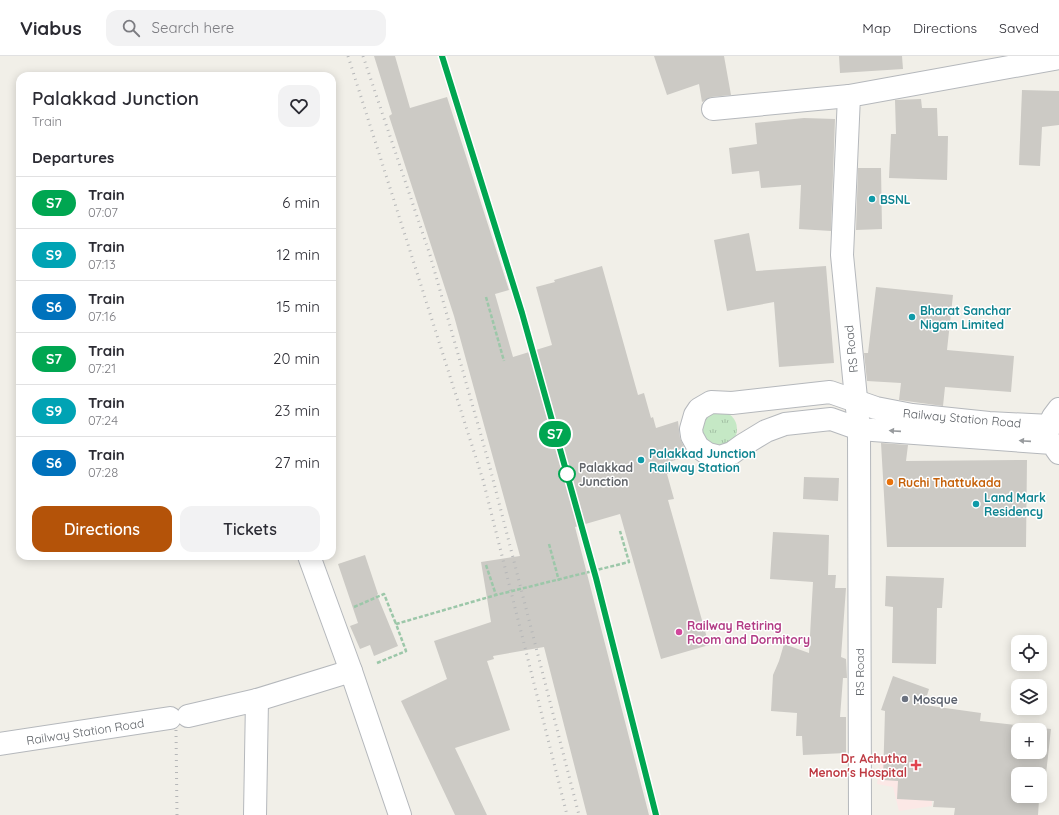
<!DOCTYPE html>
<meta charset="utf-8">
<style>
:root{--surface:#fff;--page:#f2f2f3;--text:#2b2b33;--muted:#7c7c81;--line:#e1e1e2;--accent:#b45309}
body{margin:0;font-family:Quicksand,sans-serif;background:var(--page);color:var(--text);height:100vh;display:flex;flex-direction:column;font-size:15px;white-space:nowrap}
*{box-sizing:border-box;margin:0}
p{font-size:13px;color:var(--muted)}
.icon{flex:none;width:22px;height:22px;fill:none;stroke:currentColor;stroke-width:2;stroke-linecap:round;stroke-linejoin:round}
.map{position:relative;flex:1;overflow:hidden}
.side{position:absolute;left:16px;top:16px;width:320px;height:488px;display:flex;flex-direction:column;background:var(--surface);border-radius:12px;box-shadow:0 2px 10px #0003}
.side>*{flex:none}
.badge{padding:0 8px;border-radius:13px;font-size:14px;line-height:26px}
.tools{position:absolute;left:1011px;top:579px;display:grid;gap:8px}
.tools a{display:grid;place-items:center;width:36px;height:36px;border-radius:8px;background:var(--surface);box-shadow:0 2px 10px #0003;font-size:20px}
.map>.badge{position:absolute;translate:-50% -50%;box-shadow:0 0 0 2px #fff}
h2{padding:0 16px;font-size:15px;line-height:36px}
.round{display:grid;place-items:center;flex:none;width:42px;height:42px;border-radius:12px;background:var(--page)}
.overview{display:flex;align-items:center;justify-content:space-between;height:68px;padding:0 16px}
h1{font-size:19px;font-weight:600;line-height:30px}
.button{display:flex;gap:8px;margin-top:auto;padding:8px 16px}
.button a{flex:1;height:46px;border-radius:12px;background:var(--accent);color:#fff;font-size:16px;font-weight:600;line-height:46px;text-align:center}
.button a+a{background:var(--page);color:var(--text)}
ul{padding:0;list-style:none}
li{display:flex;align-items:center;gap:12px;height:52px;padding:0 16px;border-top:1px solid var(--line)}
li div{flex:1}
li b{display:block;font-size:15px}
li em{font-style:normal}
li .badge{min-width:44px;font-weight:700;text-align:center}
header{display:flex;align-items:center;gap:24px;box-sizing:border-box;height:56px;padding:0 20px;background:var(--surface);border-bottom:1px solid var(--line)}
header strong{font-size:19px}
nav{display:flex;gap:22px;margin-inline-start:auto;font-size:14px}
.search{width:280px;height:36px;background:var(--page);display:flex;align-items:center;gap:10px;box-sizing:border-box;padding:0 14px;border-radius:12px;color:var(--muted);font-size:15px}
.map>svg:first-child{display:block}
</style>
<header>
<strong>Viabus</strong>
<div class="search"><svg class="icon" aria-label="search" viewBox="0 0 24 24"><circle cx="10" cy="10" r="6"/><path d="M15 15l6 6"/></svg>Search here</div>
<nav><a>Map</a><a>Directions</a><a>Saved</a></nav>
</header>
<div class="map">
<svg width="1059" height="759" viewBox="0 0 1059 759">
<defs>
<pattern id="grass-tufts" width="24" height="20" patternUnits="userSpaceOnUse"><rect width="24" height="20" fill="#c5e8c5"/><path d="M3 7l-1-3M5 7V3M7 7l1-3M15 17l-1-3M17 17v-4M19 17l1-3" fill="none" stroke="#a3c0a4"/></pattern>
</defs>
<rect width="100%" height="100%" fill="#f1efe8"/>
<path fill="#fce8e6" d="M932,683V750L899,755L893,731L877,728L881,704Z"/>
<path fill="url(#grass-tufts)" d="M701 373a18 18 0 1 1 36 0a18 18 0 1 1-36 0Z"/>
<path fill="#cccac5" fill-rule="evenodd" d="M374,0H395L410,52L447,41L509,234L495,238L513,301L552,289L536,231L555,226L554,224L602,210L638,339L644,337L651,362L653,361L656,372L678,365L680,382L688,400L666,407L669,417L667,418L674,443L668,444L709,589L661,603L620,458L575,471L649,759H587L544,591L493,600L494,603L487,605L510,674L455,692L487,759H455L401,645L447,623L434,585L491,566L481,506L520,500L454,260L389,60L392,58Z
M654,0H724L731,39L711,41L702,46L699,28L667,39Z
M839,0H902L903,13L840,17Z
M1022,34L1059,35V69L1042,71L1040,110L1019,109Z
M921,43L922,52H937L938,80H948L947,124L889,122L891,78H896L895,44Z
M804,62L835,63L831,175L799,173L801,129L761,132L759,115L732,118L729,92L757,88L755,67Z
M858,112H881L882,173L856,174Z
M749,177L756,215L826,210L834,307L779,311L774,246L727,255L714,184Z
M876,231L953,239L947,294L1014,300L1011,336L945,331L943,350L899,344L901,327L867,325L864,297H868Z
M881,387L908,389L906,405L1027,404L1026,491H887Z
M804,421L839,422L838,445L803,443Z
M773,476L829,479L828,519H836L835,532H846L841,601L846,603L847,622H843L840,661H846V697L803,699L802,680H796L797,657L771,655L773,619L779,605L784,588L809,597L813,526L770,523Z
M365,499L378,538L377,539L398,590L374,600L370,589L360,593L350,570L358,567L338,508Z
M886,520L944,522L942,552H937L936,608L892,607L893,551L885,550Z
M893,620L929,633L924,649L981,657L980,665L1051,673L1043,745L1039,744L1038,759H954L955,752L933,751L934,745L897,743L898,725L883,724L885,655L881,654ZM1018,674H1040V696H1018ZM1018,718H1040V740H1018Z"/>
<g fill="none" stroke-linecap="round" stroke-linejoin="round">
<defs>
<g id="minor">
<path d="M713,53L849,40"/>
<path d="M1059,353L1053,361L1051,370L989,367L912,359L876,352L830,336L732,347L711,346L699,353L695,359L691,373L692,380L698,391L708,398L720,401L732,397L743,389L766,375L785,368L831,363L859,373L1052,387L1059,397"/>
<path d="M309,500L351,615"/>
<path d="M257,644L351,615L400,759"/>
<path d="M188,660L257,644L255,759"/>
<path id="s1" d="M0,688L170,662"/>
<path d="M860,759L859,373L842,199L849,40L1059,2"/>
</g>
</defs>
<use href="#minor" stroke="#b5b8bc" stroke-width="24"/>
<path stroke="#9cc7a9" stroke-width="2.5" stroke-dasharray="4 2" stroke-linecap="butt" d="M486,241L504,305
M549,488L559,525
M486,509L496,539
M354,551L384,538L396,568"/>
<use href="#minor" stroke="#fff" stroke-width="22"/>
<path stroke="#b6b7b8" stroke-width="3" stroke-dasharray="1 5" stroke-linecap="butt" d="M348,0L483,424L567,759
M363,0L430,199L488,404L579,759
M442,0L522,257L595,522L656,759
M176,674L177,759"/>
<path stroke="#9cc7a9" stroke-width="2.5" stroke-dasharray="4 2" stroke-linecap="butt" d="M377,607L406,595L396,568L496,539L629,506L620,475"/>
</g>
<defs><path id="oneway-solid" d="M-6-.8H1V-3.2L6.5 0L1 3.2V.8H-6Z"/></defs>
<g fill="#979a9d">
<use href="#oneway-solid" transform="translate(895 375) rotate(-176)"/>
<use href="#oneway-solid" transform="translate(1025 385) rotate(-176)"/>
</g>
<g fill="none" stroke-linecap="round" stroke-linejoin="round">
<defs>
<path id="line" d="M442,0L522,257L596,522L656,759"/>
</defs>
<use href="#line" stroke="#fff" stroke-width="9"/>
<use href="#line" stroke="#00a651" stroke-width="6"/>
</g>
<g fill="#0f9aa8" stroke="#fff" stroke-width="1.5">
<circle cx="872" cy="143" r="4"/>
<circle cx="912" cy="261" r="4"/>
<circle cx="641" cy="404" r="4"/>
<circle cx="976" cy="448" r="4"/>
</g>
<circle fill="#fff" stroke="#00a651" stroke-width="2" cx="567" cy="418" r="8"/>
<circle fill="#e8710a" stroke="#fff" stroke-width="1.5" cx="890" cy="426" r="4"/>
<circle fill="#d1479c" stroke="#fff" stroke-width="1.5" cx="679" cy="576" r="4"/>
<circle fill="#6b7280" stroke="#fff" stroke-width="1.5" cx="905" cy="643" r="4"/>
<path fill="#e0444e" stroke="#fff" stroke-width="1.5" d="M914 703h4v4h4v4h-4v4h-4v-4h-4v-4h4z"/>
<g text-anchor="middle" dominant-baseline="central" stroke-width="3" stroke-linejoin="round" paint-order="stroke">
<g font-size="12" font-weight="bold" fill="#0d838f" stroke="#fff" text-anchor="start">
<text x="880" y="143">BSNL</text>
<text x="920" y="254">Bharat Sanchar<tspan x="920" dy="14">Nigam Limited</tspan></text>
<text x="649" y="397">Palakkad Junction<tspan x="649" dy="14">Railway Station</tspan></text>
<text x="984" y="441">Land Mark<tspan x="984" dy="14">Residency</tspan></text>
</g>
<g font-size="12" fill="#5f6368" stroke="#fff">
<text transform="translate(851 293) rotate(-96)">RS Road</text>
<text transform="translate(962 362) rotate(5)">Railway Station Road</text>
<text transform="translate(859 616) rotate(-90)">RS Road</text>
<text stroke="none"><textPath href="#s1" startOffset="86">Railway Station Road</textPath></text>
</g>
<g font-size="12" font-weight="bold" fill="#5f6368" stroke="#fff" text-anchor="start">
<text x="579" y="411">Palakkad<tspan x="579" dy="14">Junction</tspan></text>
</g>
<g font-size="12" font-weight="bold" fill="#c56008" stroke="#fff" text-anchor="start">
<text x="898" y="426">Ruchi Thattukada</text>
</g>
<g font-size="12" font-weight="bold" fill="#b23c85" stroke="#fff" text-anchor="start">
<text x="687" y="569">Railway Retiring<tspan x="687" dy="14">Room and Dormitory</tspan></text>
</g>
<g font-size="12" font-weight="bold" fill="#5b616d" stroke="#fff" text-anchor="start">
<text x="913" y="643">Mosque</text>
</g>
<g font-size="12" font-weight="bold" fill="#be3a42" stroke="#fff" text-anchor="end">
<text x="907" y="702">Dr. Achutha<tspan x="907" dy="14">Menon's Hospital</tspan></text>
</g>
</g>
</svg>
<div class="tools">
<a><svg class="icon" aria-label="locate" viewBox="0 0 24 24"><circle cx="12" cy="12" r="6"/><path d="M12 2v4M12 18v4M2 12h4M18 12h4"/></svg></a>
<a><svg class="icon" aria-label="layers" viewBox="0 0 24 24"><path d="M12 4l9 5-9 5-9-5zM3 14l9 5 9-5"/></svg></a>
<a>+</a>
<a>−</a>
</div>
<b class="badge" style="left:555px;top:378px;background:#00a651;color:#fff">S7</b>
<section class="side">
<div class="overview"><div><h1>Palakkad Junction</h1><p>Train</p></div><a class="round"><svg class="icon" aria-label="heart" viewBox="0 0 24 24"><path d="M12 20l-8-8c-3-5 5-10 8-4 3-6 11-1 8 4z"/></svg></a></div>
<h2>Departures</h2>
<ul>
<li><span class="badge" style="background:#00a651;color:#fff">S7</span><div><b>Train</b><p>07:07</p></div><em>6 min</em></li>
<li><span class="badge" style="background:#00a3b4;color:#fff">S9</span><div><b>Train</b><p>07:13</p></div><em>12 min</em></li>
<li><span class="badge" style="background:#0072bc;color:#fff">S6</span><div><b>Train</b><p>07:16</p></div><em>15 min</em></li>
<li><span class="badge" style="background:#00a651;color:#fff">S7</span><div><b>Train</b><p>07:21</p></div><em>20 min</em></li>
<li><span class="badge" style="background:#00a3b4;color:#fff">S9</span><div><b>Train</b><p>07:24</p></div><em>23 min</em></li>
<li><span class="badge" style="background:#0072bc;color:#fff">S6</span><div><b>Train</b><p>07:28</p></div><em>27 min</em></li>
</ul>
<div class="button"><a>Directions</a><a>Tickets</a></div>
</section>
</div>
